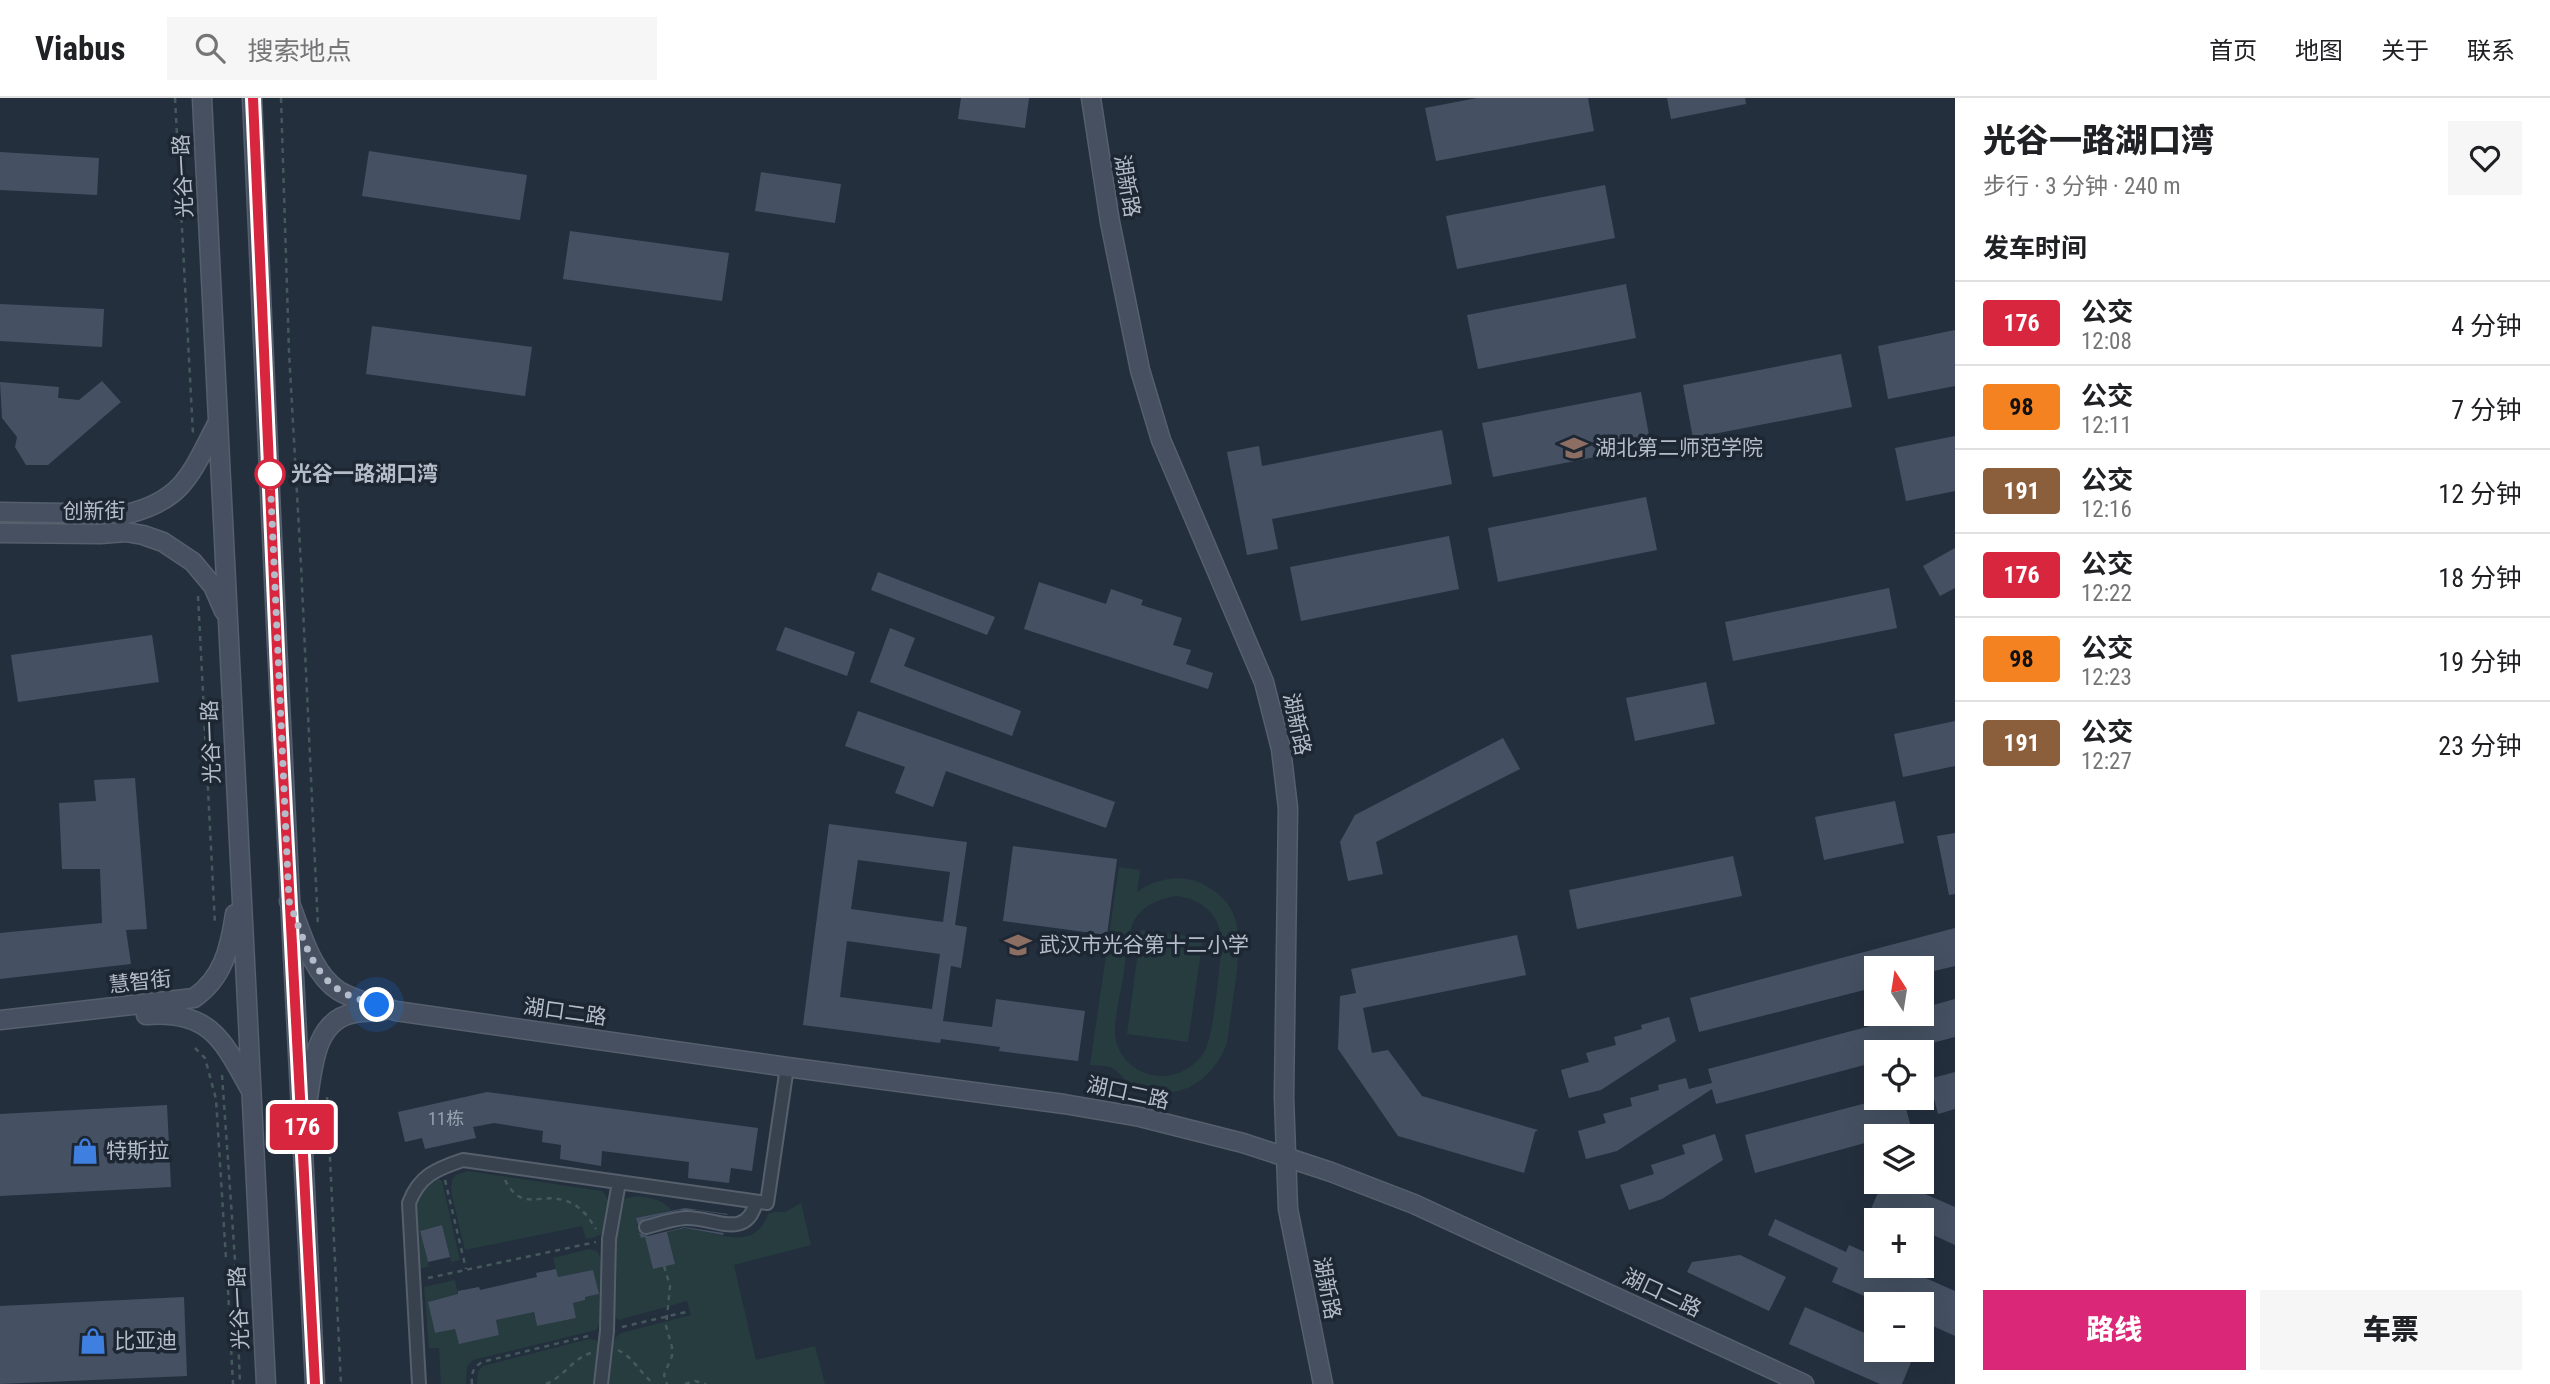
<!DOCTYPE html>
<html lang="zh">
<meta charset="utf-8">
<style>
:root{--surface:#fff;--page:#f6f6f6;--text:#202124;--muted:#757577;--line:#e0e0e0;--accent:#db2777}
body{margin:0;font-family:"Roboto Condensed","Noto Sans SC",sans-serif;background:var(--page);color:var(--text);height:100vh;display:flex;flex-direction:column;font-size:26px;white-space:nowrap}
*{box-sizing:border-box;margin:0}
p{font-size:23px;color:var(--muted)}
.icon{flex:none;width:38px;height:38px;fill:none;stroke:currentColor;stroke-width:2;stroke-linecap:round;stroke-linejoin:round}
.map{position:relative;flex:1;overflow:hidden}
.details{display:flex;flex-direction:column;background:var(--surface);width:595px}
.details>*{flex:none}
.badge{padding:0 14px;border-radius:5px;font-size:24px;line-height:46px}
.needle{width:46px;rotate:348deg}
.buttons{position:absolute;left:1864px;top:858px;display:grid;gap:14px}
.buttons a{display:grid;place-items:center;width:70px;height:70px;border-radius:0px;background:var(--surface);box-shadow:0 7px 28px #0002;font-size:35px}
.you{position:absolute;width:35px;height:35px;margin:-18px;border:5px solid #fff;border-radius:50%;background:#1a73e8;box-shadow:0 0 0 10px #1a73e833}
.map>.badge{position:absolute;translate:-50% -50%;box-shadow:0 0 0 4px #fff}
h2{padding:0 28px;font-size:26px;line-height:63px}
.round{display:grid;place-items:center;flex:none;width:74px;height:74px;border-radius:0px;background:var(--page)}
.headline{display:flex;align-items:center;justify-content:space-between;height:119px;padding:0 28px}
h1{font-size:33px;font-weight:800;line-height:52px}
.cta{display:flex;gap:14px;margin-top:auto;padding:14px 28px}
.cta a{flex:1;height:80px;border-radius:0px;background:var(--accent);color:#fff;font-size:28px;font-weight:800;line-height:80px;text-align:center}
.cta a+a{background:var(--page);color:var(--text)}
ul{padding:0;list-style:none}
li{display:flex;align-items:center;gap:21px;height:84px;padding:0 28px;border-top:2px solid var(--line)}
li div{flex:1}
li b{display:block;font-size:26px}
li em{font-style:normal}
li .badge{min-width:77px;font-weight:700;text-align:center}
header{display:flex;align-items:center;gap:42px;box-sizing:border-box;height:98px;padding:0 35px;background:var(--surface);border-bottom:2px solid var(--line)}
header strong{font-size:33px}
nav{display:flex;gap:38px;margin-inline-start:auto;font-size:24px}
.search{width:490px;height:63px;background:var(--page);display:flex;align-items:center;gap:18px;box-sizing:border-box;padding:0 24px;border-radius:0px;color:var(--muted);font-size:26px}
main{display:flex;flex:1;min-height:0}
.map>svg:first-child{display:block}
</style>
<header>
<strong>Viabus</strong>
<div class="search"><svg class="icon" aria-label="search" viewBox="0 0 24 24"><circle cx="10" cy="10" r="6"/><path d="M15 15l6 6"/></svg>搜索地点</div>
<nav><a>首页</a><a>地图</a><a>关于</a><a>联系</a></nav>
</header>
<main>
<div class="map">
<svg width="1955" height="1286" viewBox="0 0 1955 1286">
<rect width="100%" height="100%" fill="#242f3e"/>
<path fill="#263c3f" fill-rule="evenodd" d="M1119,769L1140,772L1137,794C1153,782 1178,776 1198,784C1244,804 1241,838 1236,880C1233,902 1230,923 1227,945C1212,985 1175,1007 1133,988C1125,984 1120,974 1112,970C1107,967 1096,968 1090,967ZM1176,798C1203,801 1220,817 1222,844C1219,870 1215,934 1204,954C1196,968 1180,977 1164,978C1139,979 1115,960 1115,933C1115,916 1120,897 1123,880C1126,861 1127,840 1134,822C1144,807 1158,801 1176,798Z
M1141,832L1203,840L1188,944L1127,936Z
M468,1073L602,1093C612,1102 613,1125 602,1135C598,1139 591,1140 586,1141L582,1128L465,1152L451,1094L452,1082L456,1077Z
M436,1079L442,1083L460,1162L451,1164L442,1127L420,1133L429,1169L420,1170L414,1105L419,1092Z
M637,1098C650,1100 663,1101 671,1112L636,1121L641,1140L645,1139L653,1171L675,1166L667,1134C674,1132 682,1130 689,1131C718,1134 755,1155 768,1116L774,1114H785L801,1105L811,1147L734,1167L756,1262L815,1248L825,1286H608C609,1269 606,1245 621,1235L691,1217L687,1203L619,1222L612,1216C613,1182 610,1131 623,1101Z
M589,1151L597,1153C606,1167 607,1219 596,1232L473,1262L467,1268L466,1286H441L439,1250H429L424,1189L455,1182L459,1201L439,1205L438,1201L428,1204L435,1235L455,1231L459,1245L499,1237L496,1222L533,1214L537,1228L576,1220L573,1205L585,1202V1199L599,1196L593,1172L558,1179L553,1160Z
M589,1241L596,1242L599,1247L595,1286H477L478,1273L483,1268Z"/>
<path fill="#455162" fill-rule="evenodd" d="M961,0H1029L1025,30L958,21Z
M1477,0H1588L1594,33L1436,63L1425,10Z
M1667,0H1745L1746,6L1671,21Z
M369,53L527,77L520,122L362,98Z
M0,54L99,60L97,97L0,92Z
M761,74L841,86L835,125L755,113Z
M1605,87L1615,140L1457,171L1446,118Z
M570,133L729,155L722,203L563,181Z
M1626,186L1636,240L1478,271L1467,217Z
M0,206L104,211L102,249L0,243Z
M372,228L532,249L525,298L366,276Z
M1955,232V288L1888,301L1878,248Z
M1841,256L1852,309L1693,340L1683,287Z
M102,283L121,304L48,367H26L15,349L17,339L2,320L0,284L59,289L58,300L79,302Z
M1641,294L1651,348L1493,379L1482,325Z
M1442,332L1452,386L1272,421L1278,451L1247,457L1227,354L1259,348L1262,368Z
M1955,338V393L1906,403L1895,350Z
M1646,399L1657,452L1498,484L1488,430Z
M1449,438L1459,491L1301,523L1290,469Z
M1955,450V490L1940,498L1923,468Z
M878,474L995,519L987,537L871,492Z
M1039,484L1106,506L1111,491L1143,502L1141,507L1182,520L1173,547L1191,552L1186,566L1213,575L1208,591L1024,531Z
M1889,490L1897,530L1733,563L1725,524Z
M785,529L855,554L847,578L776,552Z
M890,530L915,540L904,568L1021,613L1012,638L870,584Z
M152,537L159,584L18,604L11,557Z
M1706,584L1715,626L1635,643L1626,600Z
M858,613L1115,704L1106,730L946,673L933,709L895,695L905,669L845,648Z
M1955,623V668L1903,679L1894,636Z
M1503,640L1520,671L1376,744L1383,776L1348,783L1340,744L1355,717Z
M135,680L147,831L126,832L131,866L0,881V835L102,825L100,771H62L59,705L96,703L94,682Z
M1895,703L1904,745L1824,762L1815,719Z
M829,726L967,744L955,827L967,829L961,870L951,868L943,923L992,929L996,901L1085,913L1078,963L999,953L1000,949L941,941L940,945L803,927ZM858,762L950,774L943,824L851,811ZM847,843L940,856L932,911L840,899Z
M1955,735V796L1949,797L1937,738Z
M1013,748L1117,761L1107,837L1003,823Z
M1733,758L1742,798L1577,831L1569,792Z
M1955,830V868L1922,876V870H1872L1876,889L1699,934L1690,900Z
M1517,837L1526,877L1363,910L1372,955L1388,952L1422,998L1538,1032L1535,1034L1524,1075L1398,1038L1338,951L1340,898L1356,895L1351,871Z
M1955,901V939L1898,954H1876V964L1716,1006L1712,991L1617,1053L1586,1061L1578,1033L1606,1025L1603,1016L1632,1008L1630,1000L1659,992L1658,987L1686,980L1689,991L1712,985L1708,971L1908,918L1907,915H1922V910Z
M1669,919L1676,943L1601,992L1569,1000L1561,972L1589,964L1586,955L1616,947L1614,939L1642,931L1641,927Z
M1955,974V1011L1938,1016L1929,981Z
M487,994L758,1030L752,1073L731,1070L729,1085L688,1080L689,1064L602,1053L601,1068L560,1061L561,1047L542,1044L543,1033L494,1025L473,1029L476,1040L425,1051L422,1040L405,1044L398,1014Z
M1889,999H1903L1912,1033L1893,1038H1876V1042L1755,1075L1745,1037Z
M167,1007L171,1089L0,1098V1016Z
M1715,1036L1723,1062L1662,1101L1629,1112L1620,1087L1654,1076L1651,1067L1685,1056L1682,1047Z
M1883,1083H1895L1955,1109V1147L1922,1132V1122H1896L1871,1111Z
M685,1110L728,1116L727,1117L697,1112H679L644,1121L638,1127L636,1120Z
M1775,1121L1846,1154L1849,1147L1876,1159V1167H1896L1955,1193V1238L1922,1223V1206H1883L1832,1184L1838,1170L1768,1137Z
M442,1127L450,1159L428,1164L420,1133Z
M685,1129L724,1135L723,1137L685,1130L667,1134L675,1166L653,1171L645,1139L641,1140L639,1135L648,1138Z
M1740,1157L1786,1179L1769,1213L1687,1174L1692,1164Z
M556,1171L558,1179L593,1172L599,1196L585,1199V1202L573,1205L576,1220L537,1228L534,1214L496,1222L499,1237L459,1246L455,1231L435,1235L428,1204L458,1196V1193L479,1189L480,1192L537,1179L536,1175Z
M184,1199L187,1278L0,1286V1208Z
M1805,1209L1876,1240V1251H1901L1914,1257L1902,1286H1880L1789,1246Z"/>
<g fill="none" stroke-linecap="round" stroke-linejoin="round">
<defs>
<path id="street" d="M646,1129C658,1126 672,1121 685,1120C712,1118 746,1144 756,1104
M419,1286L409,1105C419,1078 436,1071 463,1062L767,1105L787,969
M601,1286L607,1233L609,1141L619,1084"/>
<path id="secondary" d="M202,0L266,1286
M252,0L277,547L315,1286
M1091,0L1110,124L1140,272L1161,342L1264,584L1281,651L1288,710L1284,999L1288,1111L1323,1286
M0,414L127,416C185,402 192,373 218,324
M0,435L100,436L126,434L143,437L163,444L193,464L213,488L224,513
M289,803C301,832 311,875 339,893C356,903 378,907 396,913L787,969L1064,1006L1140,1019L1243,1045L1331,1074L1414,1106L1804,1286
M146,917C210,912 223,942 250,991
M0,922L194,900C223,880 230,850 235,816
M308,1000C313,969 315,921 355,915C364,913 373,914 382,913"/>
</defs>
<use href="#street" stroke="#565f6c" stroke-width="16"/>
<use href="#secondary" stroke="#565f6c" stroke-width="21"/>
<path stroke="#44595c" stroke-width="2.5" stroke-dasharray="5 5" stroke-linecap="butt" d="M175,0L193,336
M281,0L289,254L301,467L318,829
M198,498L215,827
M195,950L205,960L216,1001L226,1161
M222,977L235,1162L240,1286
M327,999L341,1286
M445,1082L466,1171
M505,1082C522,1114 538,1095 563,1102C579,1106 588,1118 596,1131
M664,1168L670,1188L666,1228L672,1249V1258L664,1277L667,1286
M428,1180L596,1144
M228,1192L233,1286
M622,1229L686,1214
M618,1252C634,1260 640,1275 654,1286
M472,1286C471,1275 473,1270 482,1264L592,1237
M546,1286C564,1279 573,1260 591,1255
M685,1286L695,1283L706,1286"/>
<use href="#street" stroke="#38414e" stroke-width="12"/>
<use href="#secondary" stroke="#465061" stroke-width="18"/>
</g>
<g fill="none" stroke-linecap="round" stroke-linejoin="round">
<defs>
<path id="line" d="M253,0L279,598L315,1286"/>
</defs>
<use href="#line" stroke="#fff" stroke-width="16"/>
<use href="#line" stroke="#d7263d" stroke-width="10"/>
<path stroke="#b4bcc9" stroke-width="7" stroke-dasharray="0 12.6" d="M270,376L289,803C301,833 311,876 341,893C352,900 365,903 377,907"/>
</g>
<defs>
<symbol id="university-bare" viewBox="-9 -9 18 18"><path d="M0-5L7-2L0 1L-7-2ZM-4 1L0 2.5L4 1V4Q0 6-4 4Z" fill="#8d6e63" stroke="#1d2633" stroke-width="2.5" paint-order="stroke"/></symbol>
<symbol id="school-bare" viewBox="-9 -9 18 18"><path d="M0-5L7-2L0 1L-7-2ZM-4 1L0 2.5L4 1V4Q0 6-4 4Z" fill="#8d6e63" stroke="#1d2633" stroke-width="2.5" paint-order="stroke"/></symbol>
<symbol id="shop-bare" viewBox="-9 -9 18 18"><path d="M-5-2.5h2.3a2.7 3.5 0 0 1 5.4 0H5L5.5 6h-11ZM-1.5-2.5h3a1.5 2.3 0 0 0-3 0Z" fill="#3f7fe0" stroke="#1d2633" stroke-width="2.5" paint-order="stroke"/></symbol>
</defs>
<g fill-rule="evenodd">
<use href="#university-bare" x="1555" y="331" width="38" height="38"/>
<use href="#school-bare" x="999" y="828" width="38" height="38"/>
<use href="#shop-bare" x="66" y="1034" width="38" height="38"/>
<use href="#shop-bare" x="74" y="1224" width="38" height="38"/>
</g>
<circle fill="#fff" stroke="#d7263d" stroke-width="3.5" cx="270" cy="376" r="14"/>
<g text-anchor="middle" dominant-baseline="central" stroke-width="7" stroke-linejoin="round" paint-order="stroke">
<g font-size="18" fill="#98a1af">
<text x="446" y="1020">11栋</text>
</g>
<g font-size="21" fill="#b4bcc9" stroke="#1d2633">
<text transform="translate(183 78) rotate(-93)">光谷一路</text>
<text transform="translate(1127 88) rotate(80)">湖新路</text>
<text x="94" y="413">创新街</text>
<text transform="translate(1297 626) rotate(78)">湖新路</text>
<text transform="translate(211 644) rotate(-92)">光谷一路</text>
<text transform="translate(140 884) rotate(-6)">慧智街</text>
<text transform="translate(565 914) rotate(8)">湖口二路</text>
<text transform="translate(1128 995) rotate(12)">湖口二路</text>
<text transform="translate(1327 1190) rotate(79)">湖新路</text>
<text transform="translate(1662 1195) rotate(25)">湖口二路</text>
<text transform="translate(239 1210) rotate(-93)">光谷一路</text>
</g>
<g font-size="21" fill="#b4bcc9" stroke="#1d2633" text-anchor="start">
<text x="1595" y="350">湖北第二师范学院</text>
<text x="1039" y="847">武汉市光谷第十二小学</text>
<text x="106" y="1053">特斯拉</text>
<text x="114" y="1243">比亚迪</text>
</g>
<g font-size="21" font-weight="bold" fill="#b4bcc9" stroke="#1d2633" text-anchor="start">
<text x="291" y="376">光谷一路湖口湾</text>
</g>
</g>
</svg>
<div class="buttons">
<a><svg class="needle" viewBox="-14 -14 28 28"><path d="M0-13l5 13h-10z" fill="#e53935"/><path d="M0 13l5-13h-10z" fill="#757577"/></svg></a>
<a><svg class="icon" aria-label="locate" viewBox="0 0 24 24"><circle cx="12" cy="12" r="6"/><path d="M12 2v4M12 18v4M2 12h4M18 12h4"/></svg></a>
<a><svg class="icon" aria-label="layers" viewBox="0 0 24 24"><path d="M12 4l9 5-9 5-9-5zM3 14l9 5 9-5"/></svg></a>
<a>+</a>
<a>−</a>
</div>
<div class="you" style="left:377px;top:907px"></div>
<b class="badge" style="left:302px;top:1029px;background:#d7263d;color:#fff">176</b>
</div>
<section class="details">
<div class="headline"><div><h1>光谷一路湖口湾</h1><p>步行 · 3 分钟 · 240 m</p></div><a class="round"><svg class="icon" aria-label="heart" viewBox="0 0 24 24"><path d="M12 20l-8-8c-3-5 5-10 8-4 3-6 11-1 8 4z"/></svg></a></div>
<h2>发车时间</h2>
<ul>
<li><span class="badge" style="background:#d7263d;color:#fff">176</span><div><b>公交</b><p>12:08</p></div><em>4 分钟</em></li>
<li><span class="badge" style="background:#f58220;color:#111">98</span><div><b>公交</b><p>12:11</p></div><em>7 分钟</em></li>
<li><span class="badge" style="background:#8b5e3c;color:#fff">191</span><div><b>公交</b><p>12:16</p></div><em>12 分钟</em></li>
<li><span class="badge" style="background:#d7263d;color:#fff">176</span><div><b>公交</b><p>12:22</p></div><em>18 分钟</em></li>
<li><span class="badge" style="background:#f58220;color:#111">98</span><div><b>公交</b><p>12:23</p></div><em>19 分钟</em></li>
<li><span class="badge" style="background:#8b5e3c;color:#fff">191</span><div><b>公交</b><p>12:27</p></div><em>23 分钟</em></li>
</ul>
<div class="cta"><a>路线</a><a>车票</a></div>
</section>
</main>
